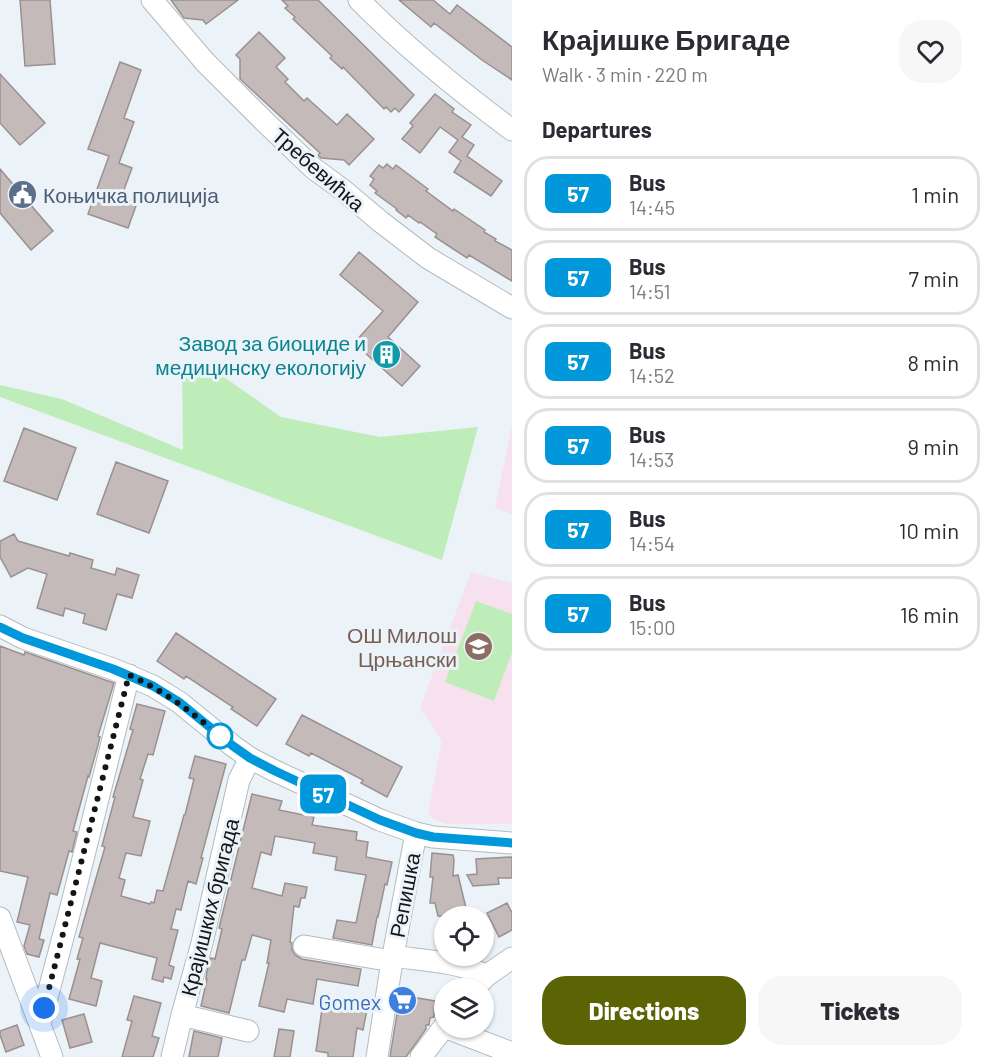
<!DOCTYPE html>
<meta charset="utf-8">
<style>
:root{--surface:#fff;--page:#f7f7f7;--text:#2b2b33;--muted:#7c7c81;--line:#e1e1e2;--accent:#5a6405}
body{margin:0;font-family:Barlow,sans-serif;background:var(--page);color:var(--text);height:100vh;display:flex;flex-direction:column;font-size:22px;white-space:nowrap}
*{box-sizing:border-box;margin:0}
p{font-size:20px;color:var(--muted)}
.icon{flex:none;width:33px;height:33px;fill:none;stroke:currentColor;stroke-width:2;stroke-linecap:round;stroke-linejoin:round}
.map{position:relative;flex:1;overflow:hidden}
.drawer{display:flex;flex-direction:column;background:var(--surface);width:480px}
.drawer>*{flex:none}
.badge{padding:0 12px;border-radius:9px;font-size:21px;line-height:39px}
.tools{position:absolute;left:434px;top:906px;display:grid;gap:12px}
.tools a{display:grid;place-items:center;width:60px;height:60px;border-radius:50%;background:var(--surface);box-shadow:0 2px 4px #0004;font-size:30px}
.you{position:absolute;width:30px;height:30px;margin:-15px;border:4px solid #fff;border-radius:50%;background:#1a73e8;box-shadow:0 0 0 9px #1a73e833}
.map>.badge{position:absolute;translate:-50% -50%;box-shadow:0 0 0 3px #fff}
h2{padding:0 30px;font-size:22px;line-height:54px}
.round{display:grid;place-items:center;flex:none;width:63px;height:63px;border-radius:24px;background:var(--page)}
.summary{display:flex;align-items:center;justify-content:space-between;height:102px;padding:0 30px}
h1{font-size:28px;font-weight:800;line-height:45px}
.cta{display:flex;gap:12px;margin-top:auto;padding:12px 30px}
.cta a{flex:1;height:69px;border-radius:24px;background:var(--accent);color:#fff;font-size:24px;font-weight:800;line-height:69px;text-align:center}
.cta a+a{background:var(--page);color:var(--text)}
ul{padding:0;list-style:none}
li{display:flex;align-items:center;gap:18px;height:75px;margin:0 12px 9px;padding:0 18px;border:3px solid var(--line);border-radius:24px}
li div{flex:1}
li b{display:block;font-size:22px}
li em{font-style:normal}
li .badge{min-width:66px;font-weight:700;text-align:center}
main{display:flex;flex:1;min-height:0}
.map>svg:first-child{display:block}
</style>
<main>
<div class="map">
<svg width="512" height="1057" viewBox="0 0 512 1057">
<rect width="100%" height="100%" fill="#ebf3f9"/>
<path fill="#f7e1ee" d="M512,425V514L495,508Z
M471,572L512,583V824H447L434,820L428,813L442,740L420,708Z"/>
<path fill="#bfedb9" d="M182,364L214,370L281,417L380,437L478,427L442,560L0,397V385L62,399L183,450Z
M476,601L512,614V653L494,701L445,682Z"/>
<path fill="#c4bab9" stroke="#9a9090" stroke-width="1.5" d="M20,0H50L55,64L25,66Z
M171,0H238L206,24L203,20L184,18Z
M282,0H318L414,95L399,112L395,108L391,112L386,107L384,109L343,67L342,69L330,58L332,56L293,19L295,17L285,8L288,6Z
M399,0H433L450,14L457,5L512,47V80L482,60L434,23L431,27Z
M259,32L285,58L276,67L288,79L285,82L304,101L307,98L337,125L347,114L374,139L349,165L344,160L321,158L318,155L320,153L240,79V59L236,55Z
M120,62L141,70L124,118L134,122L119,163L132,168L121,198L137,203L128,228L88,214L109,156L88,149Z
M0,74L45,123L20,145L0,123Z
M435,94L454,109L452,112L471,125L462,137L474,145L467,156L502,181L491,196L454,172L461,161L449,152L458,140L440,127L420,153L402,139L413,126L410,123Z
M387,164L393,169L396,165L428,189L426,191L453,211L454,209L485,230L484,232L496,239L495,241L512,250V281L469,255L467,258L435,237L437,234L420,222L419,223L408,215L406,218L396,210L397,209L375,193L377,191L370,185L374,179L370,176L379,165L383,168Z
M0,169L53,231L31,250L0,213Z
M359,252L418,302L388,337L420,366L402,386L354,343L383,311L340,275Z
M24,428L76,448L57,500L4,481Z
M116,462L168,481L149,533L97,514Z
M14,534L18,541L69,556L70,553L93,560L91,568L115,575L117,568L139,575L132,598L117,594L106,630L83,623L85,614L65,608L63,616L37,608L47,574L28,568L11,577L0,557V541Z
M176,633L276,699L257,726L231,709L233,707L186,676L184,679L157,661Z
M0,646L24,655L25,652L114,683L98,736L100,737L98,745L89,777L88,776L73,831L77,832L72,852L69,851L57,895L50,893L39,939L44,940L39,957L27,954L24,946L30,925L17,922L28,877L0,871Z
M137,704L165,711L153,755L148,754L140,779L143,780L133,817L150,821L141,856L126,853L119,878L125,880L121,896L150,904L151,902L154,903L157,890L163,891L184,815H185L194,779L189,778L195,756L226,764L201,858H203L196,884L188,881L181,910L176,909L171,929L178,930L169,965L174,967L171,979L164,977L163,982L152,979L157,958L100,943L91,978L102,981L96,1006L69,999L80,959H77L83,938L79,937L105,847L102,846L115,797H113L133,730L130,729Z
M302,715L402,767L387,797L361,783L363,780L311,753L309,756L286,744Z
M252,794L282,801L279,810L314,817L312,825L357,832L356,840L368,842L366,857L392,862L387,885L385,884L378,917H377L372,945L333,938L337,920L356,923L366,875L335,870L337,857L313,853L315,843L275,836L271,855L261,852L252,888L282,896L285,883L307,887L305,898H301L299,907L294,906L290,942L292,943V950L295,955L302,959L361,969L358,986L317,979L313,1004L287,999L284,1012L259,1006L269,963H267L271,940L252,935L245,960H242L229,1013L201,1006L207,979H206L207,971L211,958L215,959L222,929L219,928Z
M432,853L453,855L454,860L453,876L458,875L468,916H438L435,903H430L433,877H430Z
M512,857V878H498L499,884L473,886L467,875L477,874L476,859Z
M507,903L512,913V930L499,937L487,913Z
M400,995L435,1001L434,1017L430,1018L429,1025H426V1029L406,1057H390Z
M134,996L161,1003L152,1036L159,1038L153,1057H122L132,1021L127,1020Z
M323,1002L367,1010L363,1030L357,1028L353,1057H328V1053L316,1051Z
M84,1014L92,1042L70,1048L62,1020Z
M17,1025L24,1045L6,1052L0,1035V1031Z
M279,1029L294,1031L290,1057H274Z
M194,1031L222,1038L218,1057H189Z"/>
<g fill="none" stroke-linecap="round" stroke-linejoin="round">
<defs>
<path id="minor" d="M152,0L205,62L264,121L313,168L343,190L381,222L428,258L512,308
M359,0C406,48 458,90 512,130
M0,626L23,638L113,669L153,686L179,702L233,746L250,758L275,771L380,820L416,833L433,837L512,843
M0,918L52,1057
M304,946L392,961
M392,956C418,960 465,962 486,976
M475,988L486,976L512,958
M182,1015L248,1031
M40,1024L71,907L129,675
M447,1028L512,1053
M172,1057L182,1015L202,943L239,780L250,758
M377,1057L392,961L416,833
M421,1057L444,1027"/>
</defs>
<use href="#minor" stroke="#b3bbc0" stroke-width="23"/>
<use href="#minor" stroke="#fff" stroke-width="21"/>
</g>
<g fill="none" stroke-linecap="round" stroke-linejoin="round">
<defs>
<path id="line" d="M0,627L23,638L113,669L153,686L179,702L233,746L250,758L275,771L380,820L416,833L433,837L512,843"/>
</defs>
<use href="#line" stroke="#fff" stroke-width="14"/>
<use href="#line" stroke="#0098da" stroke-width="9"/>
<path stroke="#131517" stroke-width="6" stroke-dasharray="0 10.8" d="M44,1008L129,675C163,690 192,712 220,736"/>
</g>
<defs>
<symbol id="civic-disc" viewBox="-11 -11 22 22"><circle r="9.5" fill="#5c6f8a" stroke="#ebf3f9"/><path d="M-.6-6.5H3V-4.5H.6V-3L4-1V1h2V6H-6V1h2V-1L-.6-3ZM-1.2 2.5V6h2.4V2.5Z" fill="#fff"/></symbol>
<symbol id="building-disc" viewBox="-11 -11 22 22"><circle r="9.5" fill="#0f9aa8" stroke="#ebf3f9"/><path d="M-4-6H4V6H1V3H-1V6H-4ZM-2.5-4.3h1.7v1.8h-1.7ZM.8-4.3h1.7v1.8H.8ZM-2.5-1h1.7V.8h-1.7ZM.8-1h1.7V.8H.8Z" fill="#fff"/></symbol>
<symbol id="school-disc" viewBox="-11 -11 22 22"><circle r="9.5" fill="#8d6e63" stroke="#ebf3f9"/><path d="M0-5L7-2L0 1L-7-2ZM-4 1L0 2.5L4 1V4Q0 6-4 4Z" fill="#fff"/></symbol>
<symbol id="supermarket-disc" viewBox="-11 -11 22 22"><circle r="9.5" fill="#3f7fe0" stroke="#ebf3f9"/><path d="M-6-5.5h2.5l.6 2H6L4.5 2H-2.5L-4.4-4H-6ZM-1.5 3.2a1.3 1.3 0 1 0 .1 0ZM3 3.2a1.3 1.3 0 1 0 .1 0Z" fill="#fff"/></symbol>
</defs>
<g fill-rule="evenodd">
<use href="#civic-disc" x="6" y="178" width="33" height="33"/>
<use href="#building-disc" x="370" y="338" width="33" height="33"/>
<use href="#school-disc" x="462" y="630" width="33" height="33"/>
<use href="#supermarket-disc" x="386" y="984" width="33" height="33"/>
</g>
<circle fill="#fff" stroke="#0098da" stroke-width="3" cx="220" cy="736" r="12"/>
<g text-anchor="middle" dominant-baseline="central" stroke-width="6" stroke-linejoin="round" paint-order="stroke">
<g font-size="21" fill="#131517" stroke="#ebf3f9">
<text transform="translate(319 169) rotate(41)">Требевићка</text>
<text transform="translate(404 895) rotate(-79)">Репишка</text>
<text transform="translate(209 907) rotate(-76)">Крајишких бригада</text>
</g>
<g font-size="21" fill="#4e5e75" stroke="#ebf3f9" text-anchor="start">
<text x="43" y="194">Коњичка полиција</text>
</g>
<g font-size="21" fill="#0d838f" stroke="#ebf3f9" text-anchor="end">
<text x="366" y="342">Завод за биоциде и<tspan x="366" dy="24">медицинску екологију</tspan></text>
</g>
<g font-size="21" fill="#785e54" stroke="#ebf3f9" text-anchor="end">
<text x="457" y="634">ОШ Милош<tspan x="457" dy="24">Црњански</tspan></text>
</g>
<g font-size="21" fill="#366cbe" stroke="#ebf3f9" text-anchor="end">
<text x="381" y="1001">Gomex</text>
</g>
</g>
</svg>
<div class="tools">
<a><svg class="icon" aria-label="locate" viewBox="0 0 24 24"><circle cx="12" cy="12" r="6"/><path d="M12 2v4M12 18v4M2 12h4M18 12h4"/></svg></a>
<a><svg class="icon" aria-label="layers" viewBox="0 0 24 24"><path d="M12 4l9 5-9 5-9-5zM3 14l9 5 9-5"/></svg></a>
</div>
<div class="you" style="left:44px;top:1008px"></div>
<b class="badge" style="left:323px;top:794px;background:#0098da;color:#fff">57</b>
</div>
<section class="drawer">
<div class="summary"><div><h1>Крајишке Бригаде</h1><p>Walk · 3 min · 220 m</p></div><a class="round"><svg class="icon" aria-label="heart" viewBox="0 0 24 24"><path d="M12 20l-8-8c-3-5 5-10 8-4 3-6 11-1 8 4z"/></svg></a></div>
<h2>Departures</h2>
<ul>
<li><span class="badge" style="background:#0098da;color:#fff">57</span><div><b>Bus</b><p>14:45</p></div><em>1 min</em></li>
<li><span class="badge" style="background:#0098da;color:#fff">57</span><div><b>Bus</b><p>14:51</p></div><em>7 min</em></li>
<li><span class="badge" style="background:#0098da;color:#fff">57</span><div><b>Bus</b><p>14:52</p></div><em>8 min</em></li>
<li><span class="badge" style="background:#0098da;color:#fff">57</span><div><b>Bus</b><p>14:53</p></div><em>9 min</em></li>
<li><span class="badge" style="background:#0098da;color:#fff">57</span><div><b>Bus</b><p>14:54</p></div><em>10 min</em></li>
<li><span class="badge" style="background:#0098da;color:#fff">57</span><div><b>Bus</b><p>15:00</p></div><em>16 min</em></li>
</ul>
<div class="cta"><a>Directions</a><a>Tickets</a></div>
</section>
</main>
